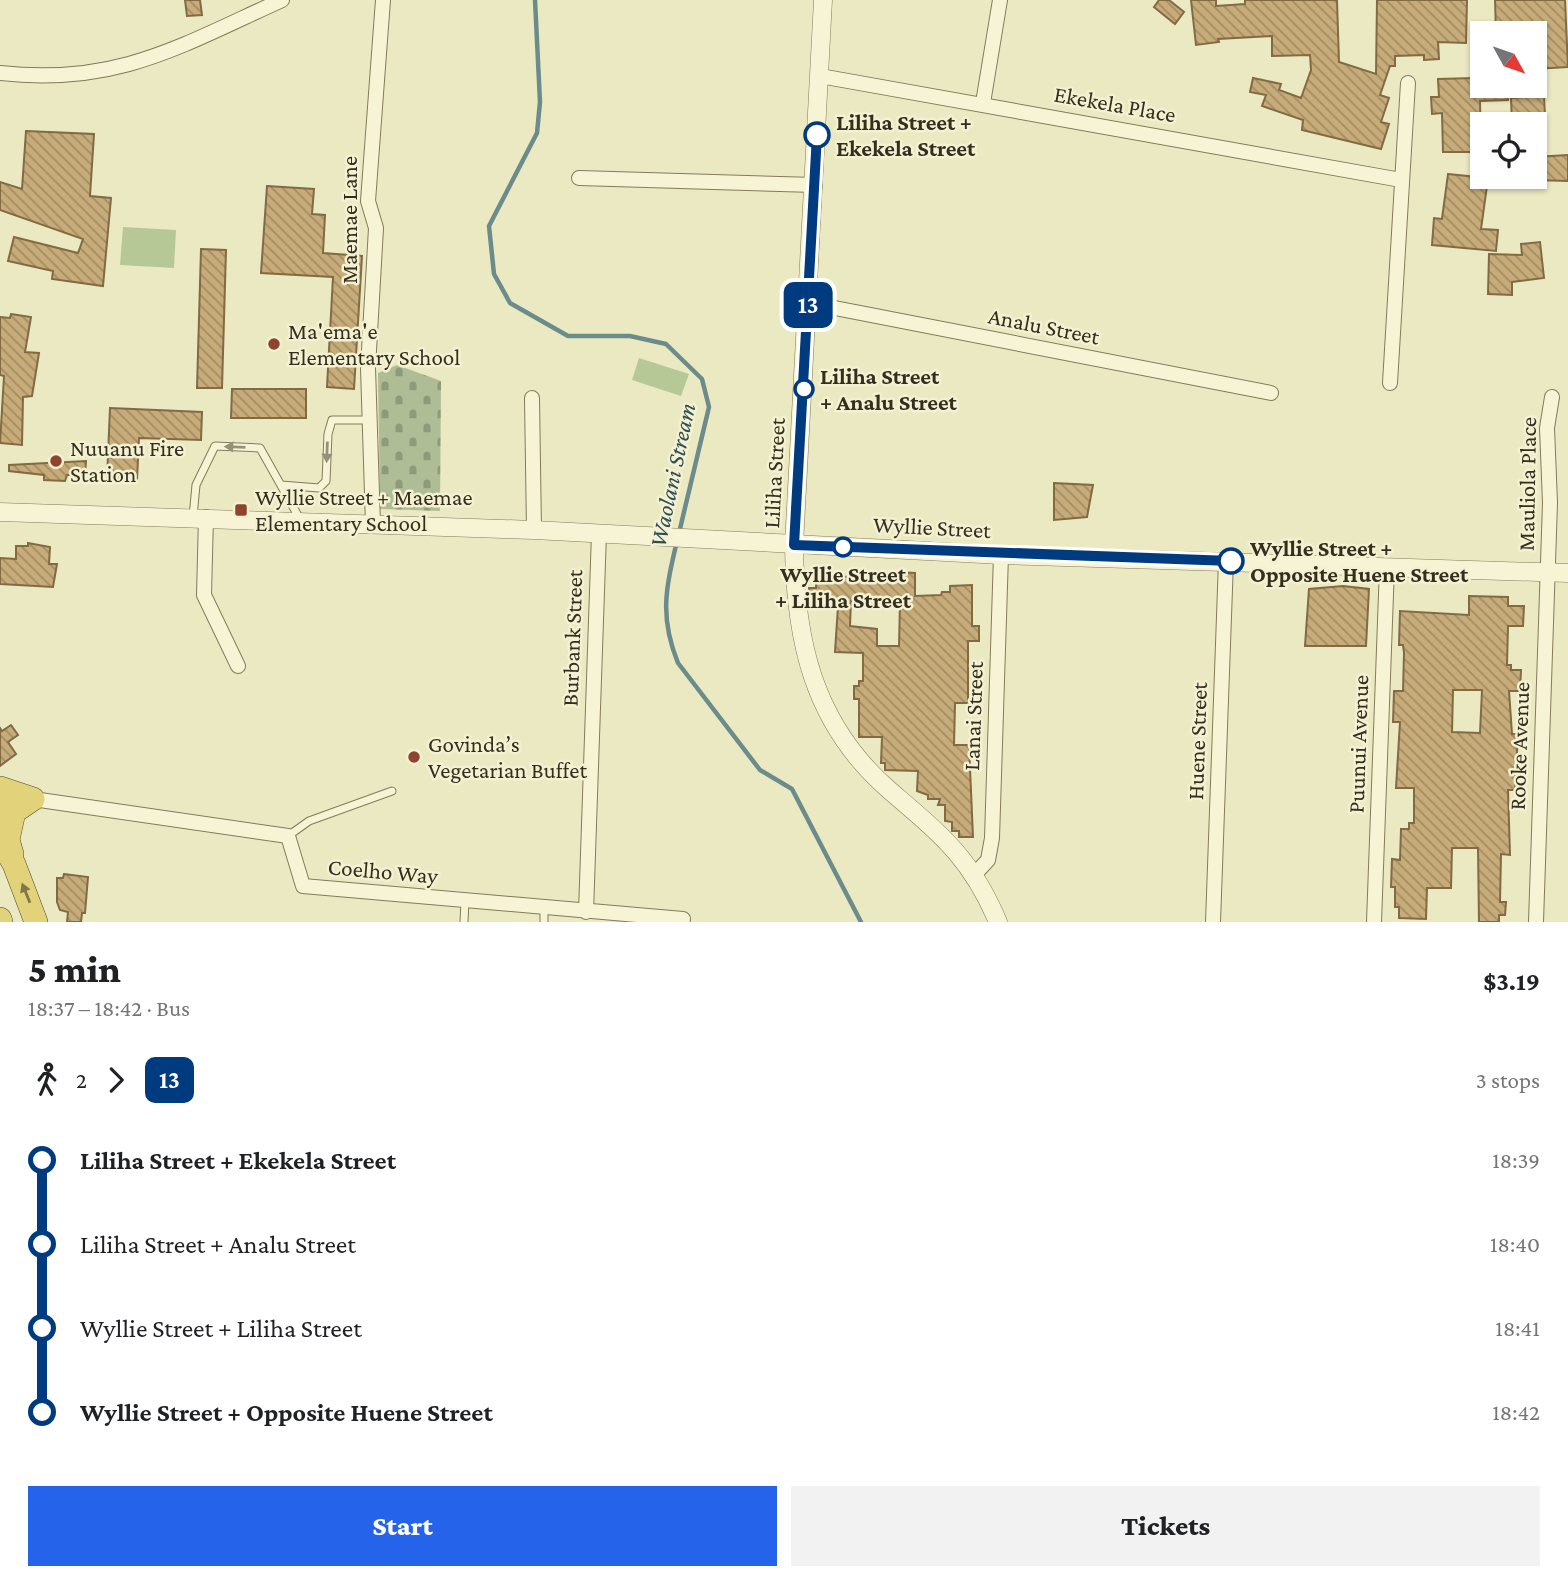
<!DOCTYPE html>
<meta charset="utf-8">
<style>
:root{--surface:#fff;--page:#f2f2f2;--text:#202124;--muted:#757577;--accent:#2563eb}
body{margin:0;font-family:"Crimson Pro",serif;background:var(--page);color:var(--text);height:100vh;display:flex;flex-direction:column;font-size:26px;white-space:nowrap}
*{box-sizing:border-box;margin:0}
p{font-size:23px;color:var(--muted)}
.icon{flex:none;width:38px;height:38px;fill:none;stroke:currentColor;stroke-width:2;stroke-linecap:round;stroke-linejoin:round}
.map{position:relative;height:922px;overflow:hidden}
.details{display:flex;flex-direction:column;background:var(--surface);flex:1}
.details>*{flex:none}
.badge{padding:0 14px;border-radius:10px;font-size:24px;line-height:46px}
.needle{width:46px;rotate:130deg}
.controls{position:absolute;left:1470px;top:21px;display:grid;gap:14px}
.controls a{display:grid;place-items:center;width:77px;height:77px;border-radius:0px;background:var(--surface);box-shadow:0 2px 5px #0004;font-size:35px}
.map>.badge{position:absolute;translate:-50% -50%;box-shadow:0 0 0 4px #fff}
.legs{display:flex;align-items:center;gap:10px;height:77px;padding:0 28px;font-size:23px}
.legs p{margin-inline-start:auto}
.summary{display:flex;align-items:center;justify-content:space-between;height:119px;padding:0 28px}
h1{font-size:38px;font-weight:800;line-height:52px}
.action{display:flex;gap:14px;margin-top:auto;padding:14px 28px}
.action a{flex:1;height:80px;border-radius:0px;background:var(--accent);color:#fff;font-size:28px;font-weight:800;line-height:80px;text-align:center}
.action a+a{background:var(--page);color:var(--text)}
ul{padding:0 28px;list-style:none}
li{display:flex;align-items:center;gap:24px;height:84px;font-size:26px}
li i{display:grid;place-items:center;width:10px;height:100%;margin:0 9px;background:currentColor}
li i::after{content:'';width:18px;height:18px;margin:-9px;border:5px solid;border-radius:50%;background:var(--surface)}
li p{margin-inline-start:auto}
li:first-child i{background:linear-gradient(#0000 50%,currentColor 0)}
li:last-child i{background:linear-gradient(currentColor 50%,#0000 0)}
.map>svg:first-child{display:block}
</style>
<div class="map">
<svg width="1568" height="922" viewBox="0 0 1568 922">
<defs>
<pattern id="cemetery-stones" width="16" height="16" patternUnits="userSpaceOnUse" patternTransform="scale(1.75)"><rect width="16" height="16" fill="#afbd96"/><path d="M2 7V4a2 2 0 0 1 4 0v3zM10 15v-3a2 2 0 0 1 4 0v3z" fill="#8f9a7a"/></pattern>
<pattern id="building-back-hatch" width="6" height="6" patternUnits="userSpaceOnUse" patternTransform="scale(1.75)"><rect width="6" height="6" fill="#c7ac7a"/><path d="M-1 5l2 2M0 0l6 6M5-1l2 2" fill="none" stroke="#a28c63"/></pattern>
</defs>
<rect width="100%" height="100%" fill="#ebe9c2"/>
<path fill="#b7c897" d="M123,227L176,230L174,268L120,265Z
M639,358L689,374L681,396L632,380Z"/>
<path fill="url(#cemetery-stones)" d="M397,365L441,381L440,511L380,509L378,373Z"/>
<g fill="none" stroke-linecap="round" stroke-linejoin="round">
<path stroke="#6c8b8b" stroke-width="4.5" d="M535,0L540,102L537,133L489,226L494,274L510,303L568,336H630L666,344L702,379L709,407L679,533
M677,541C666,588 659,616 678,663L760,770L792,789L861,922"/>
</g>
<path fill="url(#building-back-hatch)" stroke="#826a42" stroke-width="2" fill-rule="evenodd" d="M185,0H200L202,15L187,16Z
M1159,0H1169L1184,12L1175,24L1154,7Z
M1191,0H1216V6L1245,4V0H1337L1339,62L1376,74L1377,0H1467L1466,43L1438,42L1439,59L1424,60V55L1395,56V66H1390L1380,95L1389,98L1381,122L1389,124L1381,149L1302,130L1303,120L1262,106L1266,95L1250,92L1253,78L1281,84L1279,90L1301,98L1311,70L1310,55L1272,56V36L1218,39L1219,42L1196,45Z
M1495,0H1565L1568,67L1535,69V33H1496Z
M1474,78V86H1507L1508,100L1480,101L1481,152H1443L1442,113L1432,114L1431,97H1439L1438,79Z
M1544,96L1545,116H1535L1536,124H1512L1511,98Z
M26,131L94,134L90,196L111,198L103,286L52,279L53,271L8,261L14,237L78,253L83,239L0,210V182L22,189Z
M1568,155V181L1535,180V157Z
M1448,174L1477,177L1476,185L1487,186L1481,229L1498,230L1496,251L1432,245L1434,218L1442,219Z
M267,186L314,189L312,214L325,215L323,253L362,256L354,389L327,387L333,277L261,273Z
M1540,242L1544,278L1512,282V295L1488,294L1489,254L1522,255L1521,244Z
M201,249L226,250L222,388H197Z
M11,314L31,317L25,352L39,353L32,396L23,397L22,445L0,443L4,376L0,375V317L10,318Z
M232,389H306V418H231Z
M110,408L202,412L201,440L139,438L137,480L107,478Z
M86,461L85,475H67L65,481L44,480V475L9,471V465Z
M1054,483L1093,485L1087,517L1054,520Z
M28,543L50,547L49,564H57L53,587L0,584V558L16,559V546H28Z
M897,572L915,573V596L941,595L942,592H950V586L972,585V626H979V641H968V703H955L954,745H969L973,837H959V831H952V822L945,821V805H938L940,799H928V795L917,791L918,771L885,770V763H881L882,737H859V699H854V686H859V681H863V653L835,652L838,606H809V588H816V575L820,574L896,582ZM851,601L900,602L899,646H877V629L850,626Z
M1343,586L1369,589L1366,646H1305L1309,589Z
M1469,596L1508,597V606H1524L1523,626H1508L1507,665H1511V670H1521L1520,691H1509L1512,734H1518L1515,790H1508L1510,855L1501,854L1500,902H1506L1505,915H1499V922H1479L1478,848H1452L1451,888H1427L1426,919L1399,918V907H1395V887H1391L1392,859L1400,860L1401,829H1409V823H1414V788H1396L1400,722H1393L1394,691H1403L1404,653L1403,645H1399L1400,611L1469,615ZM1453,690H1482L1480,733L1452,732Z
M11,725L18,735L8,742L16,754L0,766V728L2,731Z
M64,874L88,877L85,913H82L81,922H67L68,912L60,910L57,902V878H63Z"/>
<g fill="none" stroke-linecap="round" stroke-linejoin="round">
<defs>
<path id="service" d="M281,485L319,488L326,481L328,434L332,420H368
M193,517L196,485L215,446L260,448L301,521
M288,836L309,821L392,791
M464,922L465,901
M544,922V908"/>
<path id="minor" d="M0,73C117,86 180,46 282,0
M820,76L1401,180
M983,103L1000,0
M579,178L815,185
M809,303L1271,393
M1390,383L1408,83
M532,398L534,530
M206,517L204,595L238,666
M373,525L368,368L376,228L368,201L383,0
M33,799L288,836L303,886L683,919
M975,874L988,860L992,838L1001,555
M586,912L599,533
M1213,922L1226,561
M1374,922L1387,567
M1536,922L1550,503L1547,428L1552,397"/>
<path id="tertiary" d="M823,0L794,545C795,640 813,723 888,789C940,834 970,856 998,922
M0,512L534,530L1001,555L1568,573"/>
<path id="trunk" d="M0,788L33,799
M0,811L12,854
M9,835L14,812L33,799
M0,840L14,864L36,922
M0,919L1,922"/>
</defs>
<use href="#service" stroke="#847a5a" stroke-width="9"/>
<use href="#minor" stroke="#847a5a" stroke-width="16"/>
<use href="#tertiary" stroke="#847a5a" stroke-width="19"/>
<use href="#trunk" stroke="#52472e" stroke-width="24"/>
<use href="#service" stroke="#f7f4d5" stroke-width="7"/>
<use href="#minor" stroke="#f7f4d5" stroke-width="14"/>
<use href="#tertiary" stroke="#f7f4d5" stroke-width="18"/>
<use href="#trunk" stroke="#e2d279" stroke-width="23"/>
</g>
<defs><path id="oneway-solid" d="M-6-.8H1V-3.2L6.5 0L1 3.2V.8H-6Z" transform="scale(1.75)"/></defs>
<g fill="#96917a">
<use href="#oneway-solid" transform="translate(235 447) rotate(-178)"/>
<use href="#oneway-solid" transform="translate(327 452) rotate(92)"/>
</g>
<use fill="#827847" href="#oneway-solid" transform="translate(26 893) rotate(-112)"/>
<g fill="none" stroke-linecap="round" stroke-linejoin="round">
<defs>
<path id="line-1" d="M817,135L794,545L1231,561"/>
</defs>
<use href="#line-1" stroke="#fff" stroke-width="16"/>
<use href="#line-1" stroke="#003b80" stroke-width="10"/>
</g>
<g fill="#fff" stroke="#003b80" stroke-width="3.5">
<circle cx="817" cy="135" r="12"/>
<circle cx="804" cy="389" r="9"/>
<circle cx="843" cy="547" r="9"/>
<circle cx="1231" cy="561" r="12"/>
</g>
<g fill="#8f442e" stroke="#f3f1d1" stroke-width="2.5">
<circle cx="274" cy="344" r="7"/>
<circle cx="56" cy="461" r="7"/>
<rect x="234" y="503" width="14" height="14" rx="3.5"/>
<circle cx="414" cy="757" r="7"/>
</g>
<g text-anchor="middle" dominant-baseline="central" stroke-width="5" stroke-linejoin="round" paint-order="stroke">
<g font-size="23" fill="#342e1e" stroke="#f3f1d1">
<text transform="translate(1115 104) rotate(10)">Ekekela Place</text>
<text transform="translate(349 220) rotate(-90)">Maemae Lane</text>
<text transform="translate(1044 326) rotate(11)">Analu Street</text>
<text transform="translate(774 473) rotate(-87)">Liliha Street</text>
<text transform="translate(1527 484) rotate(-89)">Mauliola Place</text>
<text transform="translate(932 527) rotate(3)">Wyllie Street</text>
<text transform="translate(572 638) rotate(-88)">Burbank Street</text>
<text transform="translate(973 716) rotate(-88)">Lanai Street</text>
<text transform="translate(1197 741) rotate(-88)">Huene Street</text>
<text transform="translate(1358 744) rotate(-88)">Puunui Avenue</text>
<text transform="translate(1519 746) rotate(-88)">Rooke Avenue</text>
<text transform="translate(383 871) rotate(5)">Coelho Way</text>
</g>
<g font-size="23" font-weight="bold" fill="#342e1e" stroke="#f3f1d1" text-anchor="start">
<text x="836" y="122">Liliha Street +<tspan x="836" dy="26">Ekekela Street</tspan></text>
<text x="820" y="376">Liliha Street<tspan x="820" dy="26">+ Analu Street</tspan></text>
<text x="1250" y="548">Wyllie Street +<tspan x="1250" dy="26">Opposite Huene Street</tspan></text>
<text x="843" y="574" text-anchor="middle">Wyllie Street<tspan x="843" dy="26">+ Liliha Street</tspan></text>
</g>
<g font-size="23" fill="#342e1e" stroke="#f3f1d1" text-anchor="start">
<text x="288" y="331">Ma'ema'e<tspan x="288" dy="26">Elementary School</tspan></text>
<text x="70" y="448">Nuuanu Fire<tspan x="70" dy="26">Station</tspan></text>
<text x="255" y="497">Wyllie Street + Maemae<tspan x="255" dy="26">Elementary School</tspan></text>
<text x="428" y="744">Govinda’s<tspan x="428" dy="26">Vegetarian Buffet</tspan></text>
</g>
<g font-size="24" font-style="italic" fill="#2e4d53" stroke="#f3f1d1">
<text transform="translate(672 475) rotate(-78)">Waolani Stream</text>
</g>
</g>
</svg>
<div class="controls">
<a><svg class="needle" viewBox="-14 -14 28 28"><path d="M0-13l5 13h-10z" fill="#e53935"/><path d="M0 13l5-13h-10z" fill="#757577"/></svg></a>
<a><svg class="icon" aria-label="locate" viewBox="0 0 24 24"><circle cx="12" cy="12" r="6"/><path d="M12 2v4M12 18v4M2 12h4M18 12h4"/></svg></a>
</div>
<b class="badge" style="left:808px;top:305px;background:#003b80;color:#fff">13</b>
</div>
<section class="details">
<div class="summary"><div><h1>5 min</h1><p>18:37 – 18:42 · Bus</p></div><b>$3.19</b></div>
<div class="legs"><svg class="icon" aria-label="walk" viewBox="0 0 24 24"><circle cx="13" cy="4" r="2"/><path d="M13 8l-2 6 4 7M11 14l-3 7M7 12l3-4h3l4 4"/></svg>2<svg class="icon" aria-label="forward" viewBox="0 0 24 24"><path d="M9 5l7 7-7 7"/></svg><b class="badge" style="background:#003b80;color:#fff">13</b><p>3 stops</p></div>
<ul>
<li><i style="color:#003b80"></i><b>Liliha Street + Ekekela Street</b><p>18:39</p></li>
<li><i style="color:#003b80"></i><span>Liliha Street + Analu Street</span><p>18:40</p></li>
<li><i style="color:#003b80"></i><span>Wyllie Street + Liliha Street</span><p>18:41</p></li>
<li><i style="color:#003b80"></i><b>Wyllie Street + Opposite Huene Street</b><p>18:42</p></li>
</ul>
<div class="action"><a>Start</a><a>Tickets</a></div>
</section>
